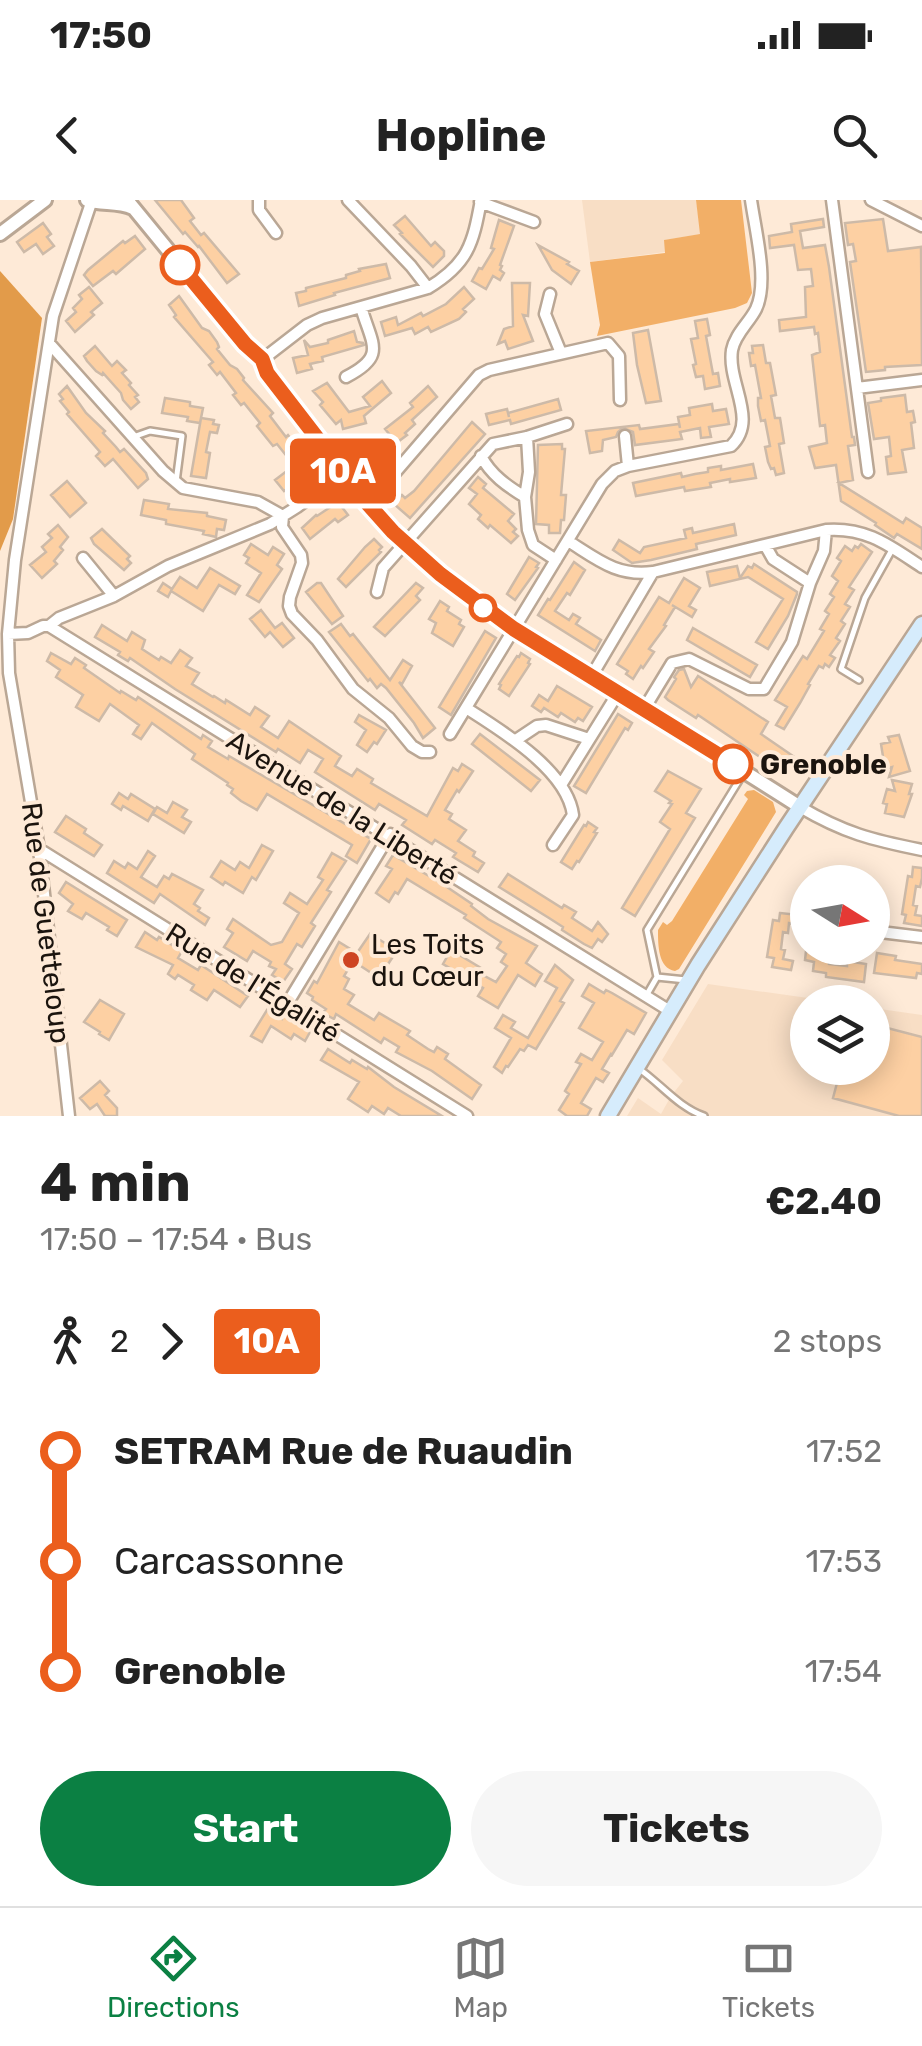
<!DOCTYPE html>
<meta charset="utf-8">
<style>
:root{--surface:#fff;--page:#f6f6f6;--text:#222;--muted:#767676;--line:#e0e0e0;--accent:#0b8043}
body{margin:0;font-family:Rubik,sans-serif;background:var(--page);color:var(--text);height:100vh;display:flex;flex-direction:column;font-size:38px;white-space:nowrap}
*{box-sizing:border-box;margin:0}
p{font-size:32px;color:var(--muted)}
.icon{flex:none;width:55px;height:55px;fill:none;stroke:currentColor;stroke-width:2;stroke-linecap:round;stroke-linejoin:round}
.map{position:relative;height:916px;overflow:hidden}
.details{display:flex;flex-direction:column;background:var(--surface);flex:1}
.details>*{flex:none}
.badge{padding:0 20px;border-radius:8px;font-size:35px;line-height:65px}
.needle{width:65px;rotate:101deg}
.fabs{position:absolute;left:790px;top:665px;display:grid;gap:20px}
.fabs a{display:grid;place-items:center;width:100px;height:100px;border-radius:50%;background:var(--surface);box-shadow:0 5px 25px #0003;font-size:50px}
.map>.badge{position:absolute;translate:-50% -50%;box-shadow:0 0 0 5px #fff}
.legs{display:flex;align-items:center;gap:15px;height:110px;padding:0 40px;font-size:32px}
.legs p{margin-inline-start:auto}
.head{display:flex;align-items:center;justify-content:space-between;height:170px;padding:0 40px}
h1{font-size:55px;font-weight:700;line-height:75px}
.button{display:flex;gap:20px;margin-top:auto;padding:20px 40px}
.button a{flex:1;height:115px;border-radius:60px;background:var(--accent);color:#fff;font-size:40px;font-weight:700;line-height:115px;text-align:center}
.button a+a{background:var(--page);color:var(--text)}
ul{padding:0 40px;list-style:none}
li{display:flex;align-items:center;gap:35px;height:110px;font-size:38px}
li i{display:grid;place-items:center;width:15px;height:100%;margin:0 12px;background:currentColor}
li i::after{content:'';width:25px;height:25px;margin:-12px;border:8px solid;border-radius:50%;background:var(--surface)}
li p{margin-inline-start:auto}
li:first-child i{background:linear-gradient(#0000 50%,currentColor 0)}
li:last-child i{background:linear-gradient(currentColor 50%,#0000 0)}
.status{display:flex;justify-content:space-between;align-items:center;height:70px;padding:0 50px;background:var(--surface);direction:ltr}
.status svg{height:28px;fill:currentColor}
header{display:flex;justify-content:space-between;align-items:center;height:130px;padding:0 40px;background:var(--surface);font-size:45px;font-weight:700}
.tab-bar{display:flex;justify-content:space-around;align-items:center;height:140px;border-top:2px solid var(--line);background:var(--surface);font-size:28px;color:var(--muted)}
.tab-bar a{display:grid;justify-items:center;gap:5px}
.tab-bar .current{color:var(--accent)}
.map>svg:first-child{display:block}
</style>
<div class="status"><b>17:50</b><svg viewBox="0 0 49 12"><path d="M0 12V9h3v3zM5 12V6h3v6zM10 12V3h3v9zM15 12V0h3v12zM26 1h20v11H26zM47 4h2v5h-2z"/></svg></div>
<header><svg class="icon" aria-label="back" viewBox="0 0 24 24"><path d="M15 5l-7 7 7 7"/></svg>Hopline<svg class="icon" aria-label="search" viewBox="0 0 24 24"><circle cx="10" cy="10" r="6"/><path d="M15 15l6 6"/></svg></header>
<div class="map">
<svg width="922" height="916" viewBox="0 0 922 916">
<rect width="100%" height="100%" fill="#feead7"/>
<path fill="#f8dec5" d="M582,0H696L701,34L665,40V52L590,62Z
M708,784L836,802H808V868H872L873,808L922,815V916H627L638,898L661,914L671,896L683,881L662,860Z"/>
<path fill="#f2af67" d="M696,0H741L752,93L747,103L735,108L597,136L600,125L590,62L665,53L664,40L700,34Z
M754,590L773,602L776,612L679,769L675,771C658,768 658,745 658,730L663,722L667,725L672,721L748,599L744,595L747,591Z"/>
<path fill="#e29b4a" d="M0,71L42,118L13,319L0,351Z"/>
<path fill="#fdd0a3" stroke="#cdbaa8" stroke-width="2.5" d="M155,0H181L194,18L190,21L201,35L204,33L239,74L227,83L199,46L198,47L185,32L183,34Z
M405,16L431,46L435,42L444,51V56L433,67L400,34L402,33L394,25Z
M823,19L824,27L800,31L803,48L825,45L829,67L852,237H854L855,245L848,246L853,280L839,283L903,323L906,318L922,328V349L897,334L894,338L875,325L876,323L841,301L836,265L815,268L809,247L827,243L825,225L820,226L812,155L820,152L818,133L815,134L814,127L780,131L779,120L806,117L805,87L813,86L811,69L798,70L794,45L770,48L769,36L792,32L791,24Z
M883,19L888,51L921,47L922,165L885,167V170L866,172L850,62L856,61L853,44L848,45L845,23Z
M499,20L514,26L500,65L502,66L500,70L504,73L500,80L493,76L486,89L472,81L479,68L482,69L494,49L491,48Z
M43,23L51,34L47,37L54,46L43,54L36,44L24,52L17,42Z
M135,36L145,49L116,74L113,71L93,86L84,75L88,70L123,41L125,43Z
M538,45L569,62L567,64L579,71L571,84L552,70Z
M386,64L390,78L334,93L335,95L299,106L296,93L306,91V88L346,78V75L360,71L359,69Z
M512,83H530L528,116L523,115L533,141L508,149L505,141L498,144L504,129L513,126Z
M89,87L102,103L91,112L94,115L75,132L66,121L76,112L73,108L82,99L79,95Z
M464,87L474,99L463,109L466,112L459,119L431,132L428,127L415,134L412,128L385,136L381,122L396,117L398,125L421,113L423,116L446,104Z
M179,96L202,128L209,131L217,142L219,147L217,149L230,165L237,169L244,178L243,180L273,213L270,216L286,237L288,235L296,245L285,254L277,244L273,246L257,226L260,223L244,203L241,205L233,195L236,193L220,172L217,175L209,165L213,162L174,117L176,115L169,105Z
M707,119L710,135L706,136L713,174L718,173L720,186L705,189L703,176L696,177L693,165L696,164L691,139L698,138L695,121Z
M648,130L661,201L646,203L637,165L633,133Z
M354,131L357,142L363,143L364,145L322,157L323,161L310,164L312,169L297,173L293,158L308,155L304,140L310,147L328,143V140Z
M763,145L766,163H770L776,195L771,196L775,218H780L784,243L779,244L784,273L776,275L774,268L771,269L768,262L765,247L770,246L765,220L761,221L758,206V198H761L755,165L751,166L749,153H753L752,146Z
M95,146L112,166L117,161L126,170L122,173L131,183L129,185L138,195L135,197L139,202L131,209L123,200L121,193L103,173L102,175L96,171L87,161L84,156Z
M382,181L391,193L364,216L366,223L343,229L341,220L336,224L320,205L323,202L313,191L327,183L349,212L370,206L363,197Z
M67,186L86,213L105,231L103,233L116,247L120,252L124,249L146,273L148,279L138,288L113,259L105,266L96,256L100,252L67,214L69,212L60,201L63,199L59,194Z
M428,186L437,197L412,220L415,224L405,233L407,235L387,250L390,254L372,272L363,260L390,235L385,229L413,207L410,203Z
M905,195L907,212L913,211L915,222L911,223L914,248L902,250L906,272L888,274L886,257L891,256L889,237L874,239L868,203L881,201V198Z
M165,198L190,202V206L203,208L200,223L187,221L188,217L162,213Z
M558,199L561,210L511,224L510,220L489,225L486,214L507,209L509,217L508,213Z
M712,204L713,211L726,209L729,224L709,227L711,237L701,238L700,228L680,232L682,239L635,245L633,232L623,228L618,232L616,237L603,240L602,251L590,253L586,231L639,225L640,229L679,224L680,228L678,217L690,215L689,208Z
M201,218L214,220L213,224L219,225L217,233L210,232L206,252L210,253L206,278L191,276Z
M472,222L485,234L410,318L394,304L402,295L405,298L414,291Z
M562,244V249H565L561,295H566L564,320H561L560,333H549V325L536,324L538,245Z
M308,259L317,270L307,278L305,276L284,291L275,280L296,264L298,267Z
M753,264L756,278L730,282V279L710,283L711,287L685,291L684,287L636,296L633,283L681,273L682,277L695,274L708,272V268L721,266V270Z
M478,277L486,284L483,288L514,314L508,321L516,329L513,332L518,336L511,343L490,325L488,328L478,319L481,315L469,304L477,294L469,288Z
M67,281L86,303L70,317L51,295Z
M144,300L169,304L168,309L207,313V316L226,320L224,330L217,329L216,337L203,334L204,331L166,324V320L141,315Z
M338,302L348,315L338,322L335,319L310,339L302,328L316,315L317,316Z
M734,324L736,335L696,344L697,349L651,360L632,363L613,350L619,340L640,353L644,347L686,338L684,330L692,328L693,333Z
M58,325L68,337L60,347L63,350L54,361L57,364L42,378L30,365L46,352L42,347L52,338L48,334Z
M102,329L130,356L127,359L131,363L124,370L94,344L91,338Z
M374,339L382,347L379,350L381,352L346,387L338,379L365,347Z
M251,344L268,355L273,347L284,354L277,365L282,369L259,402L247,395L261,373L246,363L249,358L244,355Z
M861,344L872,352L849,387L854,390L845,404L850,407L841,421L845,424L836,438L840,441L830,455L835,458L829,467L825,464L823,468L819,466L808,484L810,485L800,503L784,529L776,525L787,507L775,500L803,456L807,459L824,431L820,429L829,414L825,411L834,397L830,394L838,381L832,376L841,361L837,358L845,346L852,351L855,346L858,348Z
M529,357L539,363L536,367L538,368L515,400L507,394Z
M574,362L585,370L570,395L567,393L555,411L569,420L573,414L580,418L576,424L601,440L595,451L538,415L548,399L550,400Z
M754,364L797,392V394L788,416L768,449L756,442L783,399L748,377L710,386L707,372L737,366L740,378L748,366L752,368Z
M210,368L240,386L235,394L219,385L203,411L171,391L168,397L158,391L163,383L172,389L180,377L197,388Z
M684,378L700,388L689,406L696,410L692,417L672,405L675,407L664,425L666,426L649,449L654,452L643,468L641,466L633,479L626,474L628,471L617,464L659,397L669,403Z
M317,383H321L343,416L332,424L306,392Z
M416,383L423,388L416,396L420,400L385,436L374,427Z
M440,401L449,407L447,411L461,420L459,424L464,427L453,446L432,433L436,423L429,419Z
M261,410L275,428L282,423L294,438L283,447L270,432L265,437L250,419Z
M341,424L350,436L353,434L390,480L403,460L412,466L402,484L399,482L435,528L423,538L414,523L386,488L381,484L377,488L370,479L368,481L329,432Z
M102,425L127,441L132,432L145,440L142,449L159,460L161,457L171,463L180,450L192,458L186,466L199,473L192,484L213,497L214,496L225,503L226,500L250,515L255,507L269,516L261,527L278,538L289,521L341,556L335,566L352,576L357,569L373,579L371,583L427,616L453,568L458,571L462,564L473,571L459,592L457,590L445,610L452,614L449,619L466,630L458,641L475,652L473,656L484,663L478,672L453,657L456,653L435,640L432,644L402,625L406,620L379,604L375,610L315,572L323,559L308,550L300,563L278,549L276,552L175,489L130,458L128,461L118,455L120,452L95,437Z
M693,428L757,465L750,477L687,440Z
M485,431L496,438L451,515L439,507Z
M51,453L71,464L75,458L86,465L84,468L120,493L121,491L136,500L138,497L201,539L203,535L212,541L208,547L228,559L229,556L371,639L357,663L346,656L352,645L267,594L257,610L241,601L231,593L233,589L227,585L228,583L192,559L195,554L152,523L141,539L133,534L139,525L110,504L99,521L76,507L83,495L56,477L60,470L47,461Z
M521,453L530,459L528,463L530,464L509,496L499,489L501,485L499,484L517,456L519,457Z
M684,469L691,487L698,476L768,522L761,534L793,556L782,572L698,515L696,518L668,500L665,497L676,479L674,477L679,470Z
M557,486L592,507L583,521L578,518L575,522L561,513L558,517L544,508L541,512L532,506L539,495L548,501Z
M618,514L632,523L628,530L625,528L586,593L574,586Z
M359,515L386,530L377,544L374,542L367,552L357,545L366,530L355,522Z
M480,534L540,580L531,591L472,544Z
M899,535L910,571L889,577L892,567L885,569L881,544L890,542L888,537Z
M668,571L701,589L686,613L695,618L635,716L622,708L670,629L660,622L672,604L669,603L671,601L655,591Z
M892,580L912,584L909,594H912L904,617L885,613L887,604L883,603L887,589L895,591Z
M119,593L128,599L131,594L155,609L148,621L123,606L121,610L112,604Z
M173,602L187,610L182,617L191,622L184,633L153,614L157,607L167,613Z
M66,616L86,629L84,633L102,645L94,656L55,632Z
M588,622L597,628L594,632L597,633L579,662L577,661L572,669L561,662L584,625L586,626Z
M262,645L273,651L256,680L252,677L243,693L225,682L223,685L211,677L221,661L235,670L240,662L249,668Z
M148,651L155,656L141,677L157,687L164,676L169,679L172,674L203,690L194,704L200,708L198,711L209,718L205,725L160,694L154,703L107,673L114,661L125,668L128,663L137,669Z
M332,653L346,661L327,690L331,692L311,723L315,726L302,747L297,744L285,764L292,769L283,782L272,775L276,769L269,766L271,762L253,751L247,761L224,747L233,733L227,729L233,719L271,745L282,742L299,713L284,703L290,693L307,704L323,680L318,677Z
M393,655L441,683L472,704L471,706L488,719L537,746L526,763L542,774L535,786L518,775L498,808L478,796L483,788L443,764L451,750L481,768L479,773L496,782L507,766L501,762L506,754L497,748L501,742L464,718L466,715L407,679L398,694L395,692L389,702L376,693L392,669L386,666Z
M913,667L922,668V678L920,687L916,686L913,705L917,706L915,715L922,716V726L904,723L906,715L902,714L908,676L912,677Z
M508,674L562,708L564,705L576,712L572,718L592,731L598,722L608,734L602,742L598,739L592,748L584,744L562,730L563,727L549,718L499,687Z
M66,682L127,720L117,736L107,730L109,727L86,713L82,719L68,711L73,704L59,693Z
M780,713L799,715L797,725L789,723L788,733L783,732L781,749L785,750L783,759L793,761L791,770L772,767L774,758L767,757L773,720L779,721Z
M145,732L157,740L159,737L182,751L178,758L198,770L201,765L248,796L240,807L214,790L207,800L191,790L194,785L178,775L175,779L168,774L173,765L136,747Z
M370,734L390,746L387,750L394,755L379,778L353,761L344,776L349,779L344,789L354,795L348,804L374,820L379,813L410,831L407,835L428,849L434,852L437,847L448,854L445,859L481,885L472,899L432,871L396,852L399,847L384,838L381,843L336,814L334,819L323,813L326,809L312,800L313,797L307,793L314,781L317,783L339,742L357,753Z
M806,751L830,755L829,764L847,766V761L866,764L864,782L826,777V773L813,771L814,762L805,760Z
M877,753L896,756L895,760L922,764V774L917,773L916,778L874,773Z
M555,765L573,780L560,801L564,803L536,849L528,845L524,851L520,849L508,867L506,866L502,873L494,867L511,838L495,828L503,815L515,822L511,828L528,838L557,788L545,781Z
M589,784L604,793L606,790L612,793L646,813L634,834L627,830L612,855L611,854L602,869L609,873L603,882L596,878L581,903L591,909L587,916H567L559,910L569,894L565,891L581,864L576,862L581,854L592,860L603,842L579,828L594,803L582,796Z
M100,800L124,814L109,840L99,834L100,832L84,822Z
M267,810L282,819L284,815L310,832L305,841L294,834L291,839L271,826L262,842L251,836Z
M872,824L922,837V916H899L833,898L841,868H872Z
M328,849L350,863L352,860L367,869L368,867L394,887L442,916H401L388,908L384,914L372,906L368,912L348,899L359,882L321,860Z
M100,881L109,891L105,895L117,908V916H105L97,904L90,909L80,898Z"/>
<g fill="none" stroke-linecap="round" stroke-linejoin="round">
<defs>
<path id="service" d="M133,237L150,231L182,236L176,282
M859,480L841,469L865,398L893,348
M657,777L686,780
M646,796L657,777L647,730L743,574
M638,868C661,884 678,907 704,916"/>
<path id="minor" d="M259,0V10L276,33
M348,0L411,66L428,88
M832,0L868,272
M871,0L922,26
M480,2L534,22
M550,94L545,114L561,153
M49,143L163,271L183,288L258,302L283,316L282,327L301,355L302,363L290,397L289,406L292,414L317,440L353,489L389,518L412,546L422,552H430
M263,159L307,125L322,118L428,88C468,64 473,44 481,0
M346,177C387,156 372,145 361,107
M857,188L922,180
M625,236L628,266
M527,237L529,272L525,297L528,330L533,345L556,360
M481,256C491,275 507,286 525,297
M368,304L479,175L489,170L608,143L619,156L620,200
M568,341C597,359 617,377 653,372L826,330C867,327 890,346 922,367
M765,345L773,359L810,383
M83,358L114,396
M377,392L383,368L493,244L527,237L567,224
M49,426L670,811
M8,434L28,433L43,426H49L59,418L114,396L168,366L270,324L297,307L344,272
M591,477L653,372
M466,508C502,531 567,570 573,615L553,645
M644,509L672,463L689,459L749,489H764L792,442L810,383L824,351L826,330
M450,534L602,284L615,271L628,266L731,246C759,220 727,183 732,150C735,134 749,123 756,109C769,82 755,29 751,0
M516,540L537,526L546,525L589,539
M561,585L618,493
M800,607C844,633 872,640 922,650
M39,649L467,916
M872,731L922,737
M287,804L390,634
M69,916L39,649L9,473L8,434L15,360L53,116L92,0"/>
<path id="tertiary" d="M87,0C102,5 117,1 133,8
M127,0L245,144L263,159L267,173C315,235 360,302 418,355C472,405 536,443 599,482C666,523 733,564 800,607
M0,34L45,0"/>
<path id="secondary" d="M608,916L698,765L786,628L922,424"/>
</defs>
<use href="#service" stroke="#baa795" stroke-width="10"/>
<use href="#minor" stroke="#baa795" stroke-width="15"/>
<use href="#tertiary" stroke="#baa795" stroke-width="18"/>
<use href="#secondary" stroke="#baa795" stroke-width="19"/>
<use href="#service" stroke="#fff" stroke-width="5"/>
<use href="#minor" stroke="#fff" stroke-width="10"/>
<use href="#tertiary" stroke="#fff" stroke-width="12"/>
<use href="#secondary" stroke="#d6ecfc" stroke-width="14"/>
</g>
<g fill="none" stroke-linecap="round" stroke-linejoin="round">
<defs>
<path id="line-1" d="M180,65L245,144L262,159L267,173L368,304L393,332L440,374L514,429L733,564"/>
</defs>
<use href="#line-1" stroke="#fff" stroke-width="22"/>
<use href="#line-1" stroke="#eb5e1d" stroke-width="15"/>
</g>
<g fill="#fff" stroke="#eb5e1d" stroke-width="5">
<circle cx="180" cy="65" r="18"/>
<circle cx="483" cy="408" r="12"/>
<circle cx="733" cy="564" r="18"/>
</g>
<circle fill="#ce4422" stroke="#feead7" stroke-width="4" cx="351" cy="760" r="10"/>
<g text-anchor="middle" dominant-baseline="central" stroke-width="8" stroke-linejoin="round" paint-order="stroke">
<g font-size="28" font-weight="bold" fill="#1b140e" stroke="#feead7" text-anchor="start">
<text x="760" y="564">Grenoble</text>
</g>
<g font-size="28" fill="#1b140e" stroke="#feead7">
<text transform="translate(342 608) rotate(32)">Avenue de la Liberté</text>
<text transform="translate(46 723) rotate(83)">Rue de Guetteloup</text>
<text transform="translate(253 783) rotate(32)">Rue de l'Égalité</text>
</g>
<g font-size="28" fill="#1b140e" stroke="#feead7" text-anchor="start">
<text x="371" y="744">Les Toits<tspan x="371" dy="32">du Cœur</tspan></text>
</g>
</g>
</svg>
<div class="fabs">
<a><svg class="needle" viewBox="-14 -14 28 28"><path d="M0-13l5 13h-10z" fill="#e53935"/><path d="M0 13l5-13h-10z" fill="#767676"/></svg></a>
<a><svg class="icon" aria-label="layers" viewBox="0 0 24 24"><path d="M12 4l9 5-9 5-9-5zM3 14l9 5 9-5"/></svg></a>
</div>
<b class="badge" style="left:343px;top:271px;background:#eb5e1d;color:#fff">10A</b>
</div>
<section class="details">
<div class="head"><div><h1>4 min</h1><p>17:50 – 17:54 · Bus</p></div><b>€2.40</b></div>
<div class="legs"><svg class="icon" aria-label="walk" viewBox="0 0 24 24"><circle cx="13" cy="4" r="2"/><path d="M13 8l-2 6 4 7M11 14l-3 7M7 12l3-4h3l4 4"/></svg>2<svg class="icon" aria-label="forward" viewBox="0 0 24 24"><path d="M9 5l7 7-7 7"/></svg><b class="badge" style="background:#eb5e1d;color:#fff">10A</b><p>2 stops</p></div>
<ul>
<li><i style="color:#eb5e1d"></i><b>SETRAM Rue de Ruaudin</b><p>17:52</p></li>
<li><i style="color:#eb5e1d"></i><span>Carcassonne</span><p>17:53</p></li>
<li><i style="color:#eb5e1d"></i><b>Grenoble</b><p>17:54</p></li>
</ul>
<div class="button"><a>Start</a><a>Tickets</a></div>
</section>
<nav class="tab-bar">
<a class="current"><svg class="icon" aria-label="directions" viewBox="0 0 24 24"><path d="M12 3l9 9-9 9-9-9zM9 14v-3h6M13 9l2 2-2 2"/></svg>Directions</a>
<a><svg class="icon" aria-label="map" viewBox="0 0 24 24"><path d="M3 6l6-2 6 2 6-2v14l-6 2-6-2-6 2zM9 4v14M15 6v14"/></svg>Map</a>
<a><svg class="icon" aria-label="tickets" viewBox="0 0 24 24"><path d="M3 7h18v10H3zM15 7v10"/></svg>Tickets</a>
</nav>
